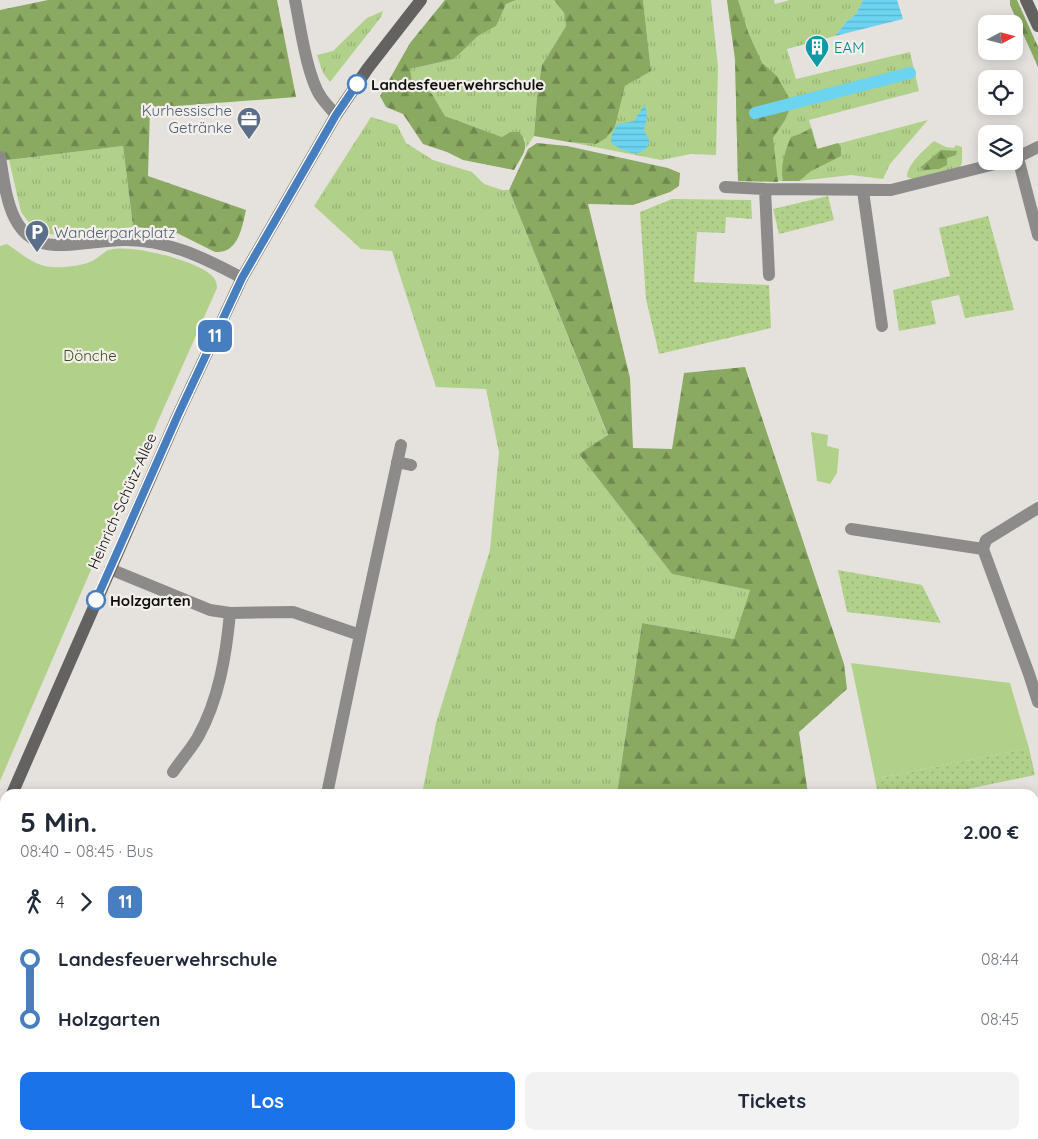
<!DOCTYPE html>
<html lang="de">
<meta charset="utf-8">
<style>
:root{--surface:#fff;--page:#f2f2f3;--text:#1f2937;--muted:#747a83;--accent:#1a73e8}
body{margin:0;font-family:Quicksand,sans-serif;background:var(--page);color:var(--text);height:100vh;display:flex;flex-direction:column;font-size:19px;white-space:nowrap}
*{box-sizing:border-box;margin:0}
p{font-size:16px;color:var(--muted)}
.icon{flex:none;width:28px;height:28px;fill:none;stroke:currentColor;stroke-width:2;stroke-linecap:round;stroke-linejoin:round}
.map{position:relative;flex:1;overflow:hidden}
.details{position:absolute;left:0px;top:789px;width:1039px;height:351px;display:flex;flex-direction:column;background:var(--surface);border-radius:15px 15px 0 0;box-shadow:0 2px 12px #0003}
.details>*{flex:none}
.badge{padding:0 10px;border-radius:8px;font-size:18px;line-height:32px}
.needle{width:32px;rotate:83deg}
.buttons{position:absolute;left:978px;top:15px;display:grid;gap:10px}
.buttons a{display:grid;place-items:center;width:45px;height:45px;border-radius:10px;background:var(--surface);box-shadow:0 2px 12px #0003;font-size:25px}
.map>.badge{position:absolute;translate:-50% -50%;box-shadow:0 0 0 2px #fff}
.legs{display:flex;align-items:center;gap:8px;height:55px;padding:0 20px;font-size:16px}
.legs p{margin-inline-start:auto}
.overview{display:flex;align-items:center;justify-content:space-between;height:85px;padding:0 20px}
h1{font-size:28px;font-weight:700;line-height:38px}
.button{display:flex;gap:10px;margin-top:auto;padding:10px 20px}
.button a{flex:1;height:58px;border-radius:10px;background:var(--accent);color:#fff;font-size:20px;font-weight:700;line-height:58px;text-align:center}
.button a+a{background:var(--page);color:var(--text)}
ul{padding:0 20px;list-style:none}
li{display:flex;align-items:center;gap:18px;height:60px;font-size:19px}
li i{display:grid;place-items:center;width:8px;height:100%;margin:0 6px;background:currentColor}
li i::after{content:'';width:12px;height:12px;margin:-6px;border:4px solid;border-radius:50%;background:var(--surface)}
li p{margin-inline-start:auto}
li:first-child i{background:linear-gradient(#0000 50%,currentColor 0)}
li:last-child i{background:linear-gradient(currentColor 50%,#0000 0)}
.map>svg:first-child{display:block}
</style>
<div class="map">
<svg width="1038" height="1139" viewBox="0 0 1038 1139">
<defs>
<pattern id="grass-tufts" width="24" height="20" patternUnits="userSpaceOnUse" patternTransform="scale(1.25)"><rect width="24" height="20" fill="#b1d089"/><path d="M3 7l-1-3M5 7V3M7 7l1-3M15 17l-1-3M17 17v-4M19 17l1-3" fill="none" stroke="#97b175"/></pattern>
<pattern id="forest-firs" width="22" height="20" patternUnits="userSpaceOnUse" patternTransform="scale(1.25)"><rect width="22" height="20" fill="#8aa961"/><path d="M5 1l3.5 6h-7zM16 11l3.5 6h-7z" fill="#6f884e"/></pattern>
<pattern id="garden-dots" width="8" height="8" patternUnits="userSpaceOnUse" patternTransform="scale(1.25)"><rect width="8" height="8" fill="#b1d089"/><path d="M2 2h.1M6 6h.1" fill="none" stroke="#97b175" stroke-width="1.8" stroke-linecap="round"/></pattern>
<pattern id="water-rules" width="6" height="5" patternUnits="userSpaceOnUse" patternTransform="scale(1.25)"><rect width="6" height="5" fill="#6cd3f0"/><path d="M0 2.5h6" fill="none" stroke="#5cb4cd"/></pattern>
</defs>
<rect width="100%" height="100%" fill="#e5e2de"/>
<path fill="url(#grass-tufts)" d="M516,0H554L564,13L566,26L542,65L537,96L534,136L526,148L525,139L510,132L502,137L445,116L432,94L412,80L410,69L454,59L478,36L494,27L506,4Z
M643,0H711L718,67L716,155L691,154L661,160L569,142L596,144L615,127L625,86L651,70Z
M727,0H774L775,4L790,0H863L856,14L846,22L835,36L787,49L796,79L910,52L919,91L809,120L818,149L928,120L890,164L883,179L851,175L799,181H738L735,59Z
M383,11L381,17L330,82L323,73L317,55L333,51L367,18Z
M371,117L397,125L406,143L433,160L472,172L484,184L502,190H509L608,436L579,454L672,574L750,590L734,639L642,623L617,794H422L436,723L490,550L499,452L486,389L436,387L392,251L361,249L314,206Z
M934,141L946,147L954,148L956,145L962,147V162L960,169L916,180L907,177C907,164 925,149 934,141Z
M123,146L133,227L65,235L47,234L30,224L21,212L9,160Z
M0,1065L5,1070V1135H54L56,1139H4L0,1137Z
M648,1135H786V1139H649Z"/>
<path fill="url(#forest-firs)" d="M48,0H277L296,97L150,108L148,176L246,210C242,228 238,254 215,252L171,230L133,227L123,146L0,161V10Z
M445,0H516L506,4L496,26L478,36L454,59L410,69L412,80L432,94L445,116L502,137L510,132H519C532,147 522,155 514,170L463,160L447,152L423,144L403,114L386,107L380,96L410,43Z
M554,0H643L651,71L625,86L615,127L606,138L596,144L569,142L534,136L537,96L542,65L566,26L564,13Z
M727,0H738L748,32L762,63L777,76L789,98L791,106L785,120L773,138L778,182L738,181L735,59Z
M1010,0H1017L1038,47V67L1010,5Z
M811,128L817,149L838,143L841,147V156L811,171L799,181H783C780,166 785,151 791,137L800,134Z
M537,143L567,146L668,168L680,173L679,186L670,192L633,205L588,204L630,378L633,448L672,449L684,373L745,367L844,664L847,689L799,732L808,794H617L642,623L734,639L750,590L672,574L579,454L608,435L509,190L528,149Z
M941,150L957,151L956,155L947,158V165L939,169L923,170L921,167Z"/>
<path fill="#b1d089" d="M7,244C21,253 34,266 51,267C63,268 82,266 92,261C98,258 103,253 108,250C129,243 195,260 211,275C215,278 217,283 217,288L139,464L137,463L0,781V246Z
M811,432L828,435L827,446L839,449L837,473L830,484L817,481Z
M851,663L1010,683L1029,748L875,779Z
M1038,848V1055L1034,1056V849Z"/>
<path fill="url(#garden-dots)" d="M828,196L834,220L779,234L773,209Z
M672,199L751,200L752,219L726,217L725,233L697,232L694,282L769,285L771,328L659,354L646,299L640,212Z
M988,216L1014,310L965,318L959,295L931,301L936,324L899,331L893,290L950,276L939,228Z
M838,570L922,585L941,623L847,612Z
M1029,748L1035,775L943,794H878L875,779Z"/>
<path fill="url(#water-rules)" d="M863,0H897L903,19L835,36L846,22L856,14Z
M645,104L647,117L644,130L650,142C641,161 625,152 611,143L612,134L618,124L634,121Z"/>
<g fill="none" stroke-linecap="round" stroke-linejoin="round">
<path stroke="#6cd3f0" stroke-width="12" d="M755,113L910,73"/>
<path stroke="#8d8b8a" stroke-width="12" d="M295,0C300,25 307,77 321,97C325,103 331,109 336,115
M0,157C6,192 9,243 55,245C78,246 101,240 124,240C166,239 205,258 242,278
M1018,158L1038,235
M1014,159L1038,147
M725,187L765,189L891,190L1007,161
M765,189L769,275
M863,191L882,326
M397,462L411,465
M1038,508L986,540L983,549L1029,674L1038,702
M851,529L983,549
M110,569L210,610L230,613L293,612L360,635L327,794
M360,635L401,445
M173,772C181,760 191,749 198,737C219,699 226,656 230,613
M1034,829L1038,828
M0,1055L5,1059
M1034,1075L1038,1074
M65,1135L67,1139
M209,1139L211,1135"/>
<path stroke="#646260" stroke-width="12" d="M1026,0L1038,26
M12,794L178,415L242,278L336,115L368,68L421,0
M0,822L5,811"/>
</g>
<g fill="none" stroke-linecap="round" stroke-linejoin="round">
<defs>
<path id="line-1" d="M96,600L178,415L242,278L336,115L357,84"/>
</defs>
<use href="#line-1" stroke="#fff" stroke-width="11"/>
<use href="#line-1" stroke="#477ec0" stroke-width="8"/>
</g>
<defs>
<symbol id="building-pin" viewBox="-11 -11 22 30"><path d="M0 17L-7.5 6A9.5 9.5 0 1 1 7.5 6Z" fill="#0f9aa8" stroke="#f3efeb"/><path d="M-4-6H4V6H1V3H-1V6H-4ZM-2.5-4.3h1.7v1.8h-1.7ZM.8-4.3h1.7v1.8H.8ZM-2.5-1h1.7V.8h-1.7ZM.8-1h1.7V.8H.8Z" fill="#fff"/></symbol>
<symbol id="office-pin" viewBox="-11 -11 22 30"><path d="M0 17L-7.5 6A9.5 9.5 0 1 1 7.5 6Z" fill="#5c6f8a" stroke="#f3efeb"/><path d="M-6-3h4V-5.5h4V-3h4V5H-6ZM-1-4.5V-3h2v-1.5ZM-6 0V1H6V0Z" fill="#fff"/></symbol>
<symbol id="parking-pin" viewBox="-11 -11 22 30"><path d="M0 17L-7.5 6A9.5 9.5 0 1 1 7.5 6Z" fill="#5c6f8a" stroke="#f3efeb"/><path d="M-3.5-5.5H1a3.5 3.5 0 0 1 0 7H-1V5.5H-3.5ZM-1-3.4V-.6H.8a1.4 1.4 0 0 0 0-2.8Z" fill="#fff"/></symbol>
</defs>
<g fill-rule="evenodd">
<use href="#building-pin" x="803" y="33" width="28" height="38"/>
<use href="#office-pin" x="235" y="105" width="28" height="38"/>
<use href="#parking-pin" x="23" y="218" width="28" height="38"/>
</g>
<g fill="#fff" stroke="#477ec0" stroke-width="2.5">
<circle cx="357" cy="84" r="9"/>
<circle cx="96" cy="600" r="9"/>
</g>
<g text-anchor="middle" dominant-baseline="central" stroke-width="4.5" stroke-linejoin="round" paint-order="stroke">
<g font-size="15" fill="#0d838f" stroke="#f3efeb" text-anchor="start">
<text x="834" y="47">EAM</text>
</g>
<g font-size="15" font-weight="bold" fill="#0f0e0d" stroke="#f3efeb" text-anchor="start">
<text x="371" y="84">Landesfeuerwehrschule</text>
<text x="110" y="600">Holzgarten</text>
</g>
<g font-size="15" fill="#4e5e75" stroke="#f3efeb" text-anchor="end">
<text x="232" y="110">Kurhessische<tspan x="232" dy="17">Getränke</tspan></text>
<text x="54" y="232" text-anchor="start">Wanderparkplatz</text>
</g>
<g font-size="15" fill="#394d1a" stroke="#f3efeb">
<text x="90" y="355">Dönche</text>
</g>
<g font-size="15" fill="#0f0e0d" stroke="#f3efeb">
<text transform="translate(122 501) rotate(-66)">Heinrich-Schütz-Allee</text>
</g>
</g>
</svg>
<div class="buttons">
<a><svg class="needle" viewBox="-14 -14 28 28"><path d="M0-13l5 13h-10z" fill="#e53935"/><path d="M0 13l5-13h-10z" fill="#747a83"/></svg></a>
<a><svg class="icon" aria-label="locate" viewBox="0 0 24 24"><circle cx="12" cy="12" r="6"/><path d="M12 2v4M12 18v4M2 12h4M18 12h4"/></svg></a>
<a><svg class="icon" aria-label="layers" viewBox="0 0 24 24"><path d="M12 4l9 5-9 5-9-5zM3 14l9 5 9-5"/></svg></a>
</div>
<b class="badge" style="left:215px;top:336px;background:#477ec0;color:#fff">11</b>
<section class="details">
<div class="overview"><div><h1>5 Min.</h1><p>08:40 – 08:45 · Bus</p></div><b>2.00 €</b></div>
<div class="legs"><svg class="icon" aria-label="walk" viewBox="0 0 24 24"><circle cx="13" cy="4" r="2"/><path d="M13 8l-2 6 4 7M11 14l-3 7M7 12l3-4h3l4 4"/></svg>4<svg class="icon" aria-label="forward" viewBox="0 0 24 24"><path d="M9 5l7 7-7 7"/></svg><b class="badge" style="background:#477ec0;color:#fff">11</b></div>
<ul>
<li><i style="color:#477ec0"></i><b>Landesfeuerwehrschule</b><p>08:44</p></li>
<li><i style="color:#477ec0"></i><b>Holzgarten</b><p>08:45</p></li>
</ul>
<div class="button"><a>Los</a><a>Tickets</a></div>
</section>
</div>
